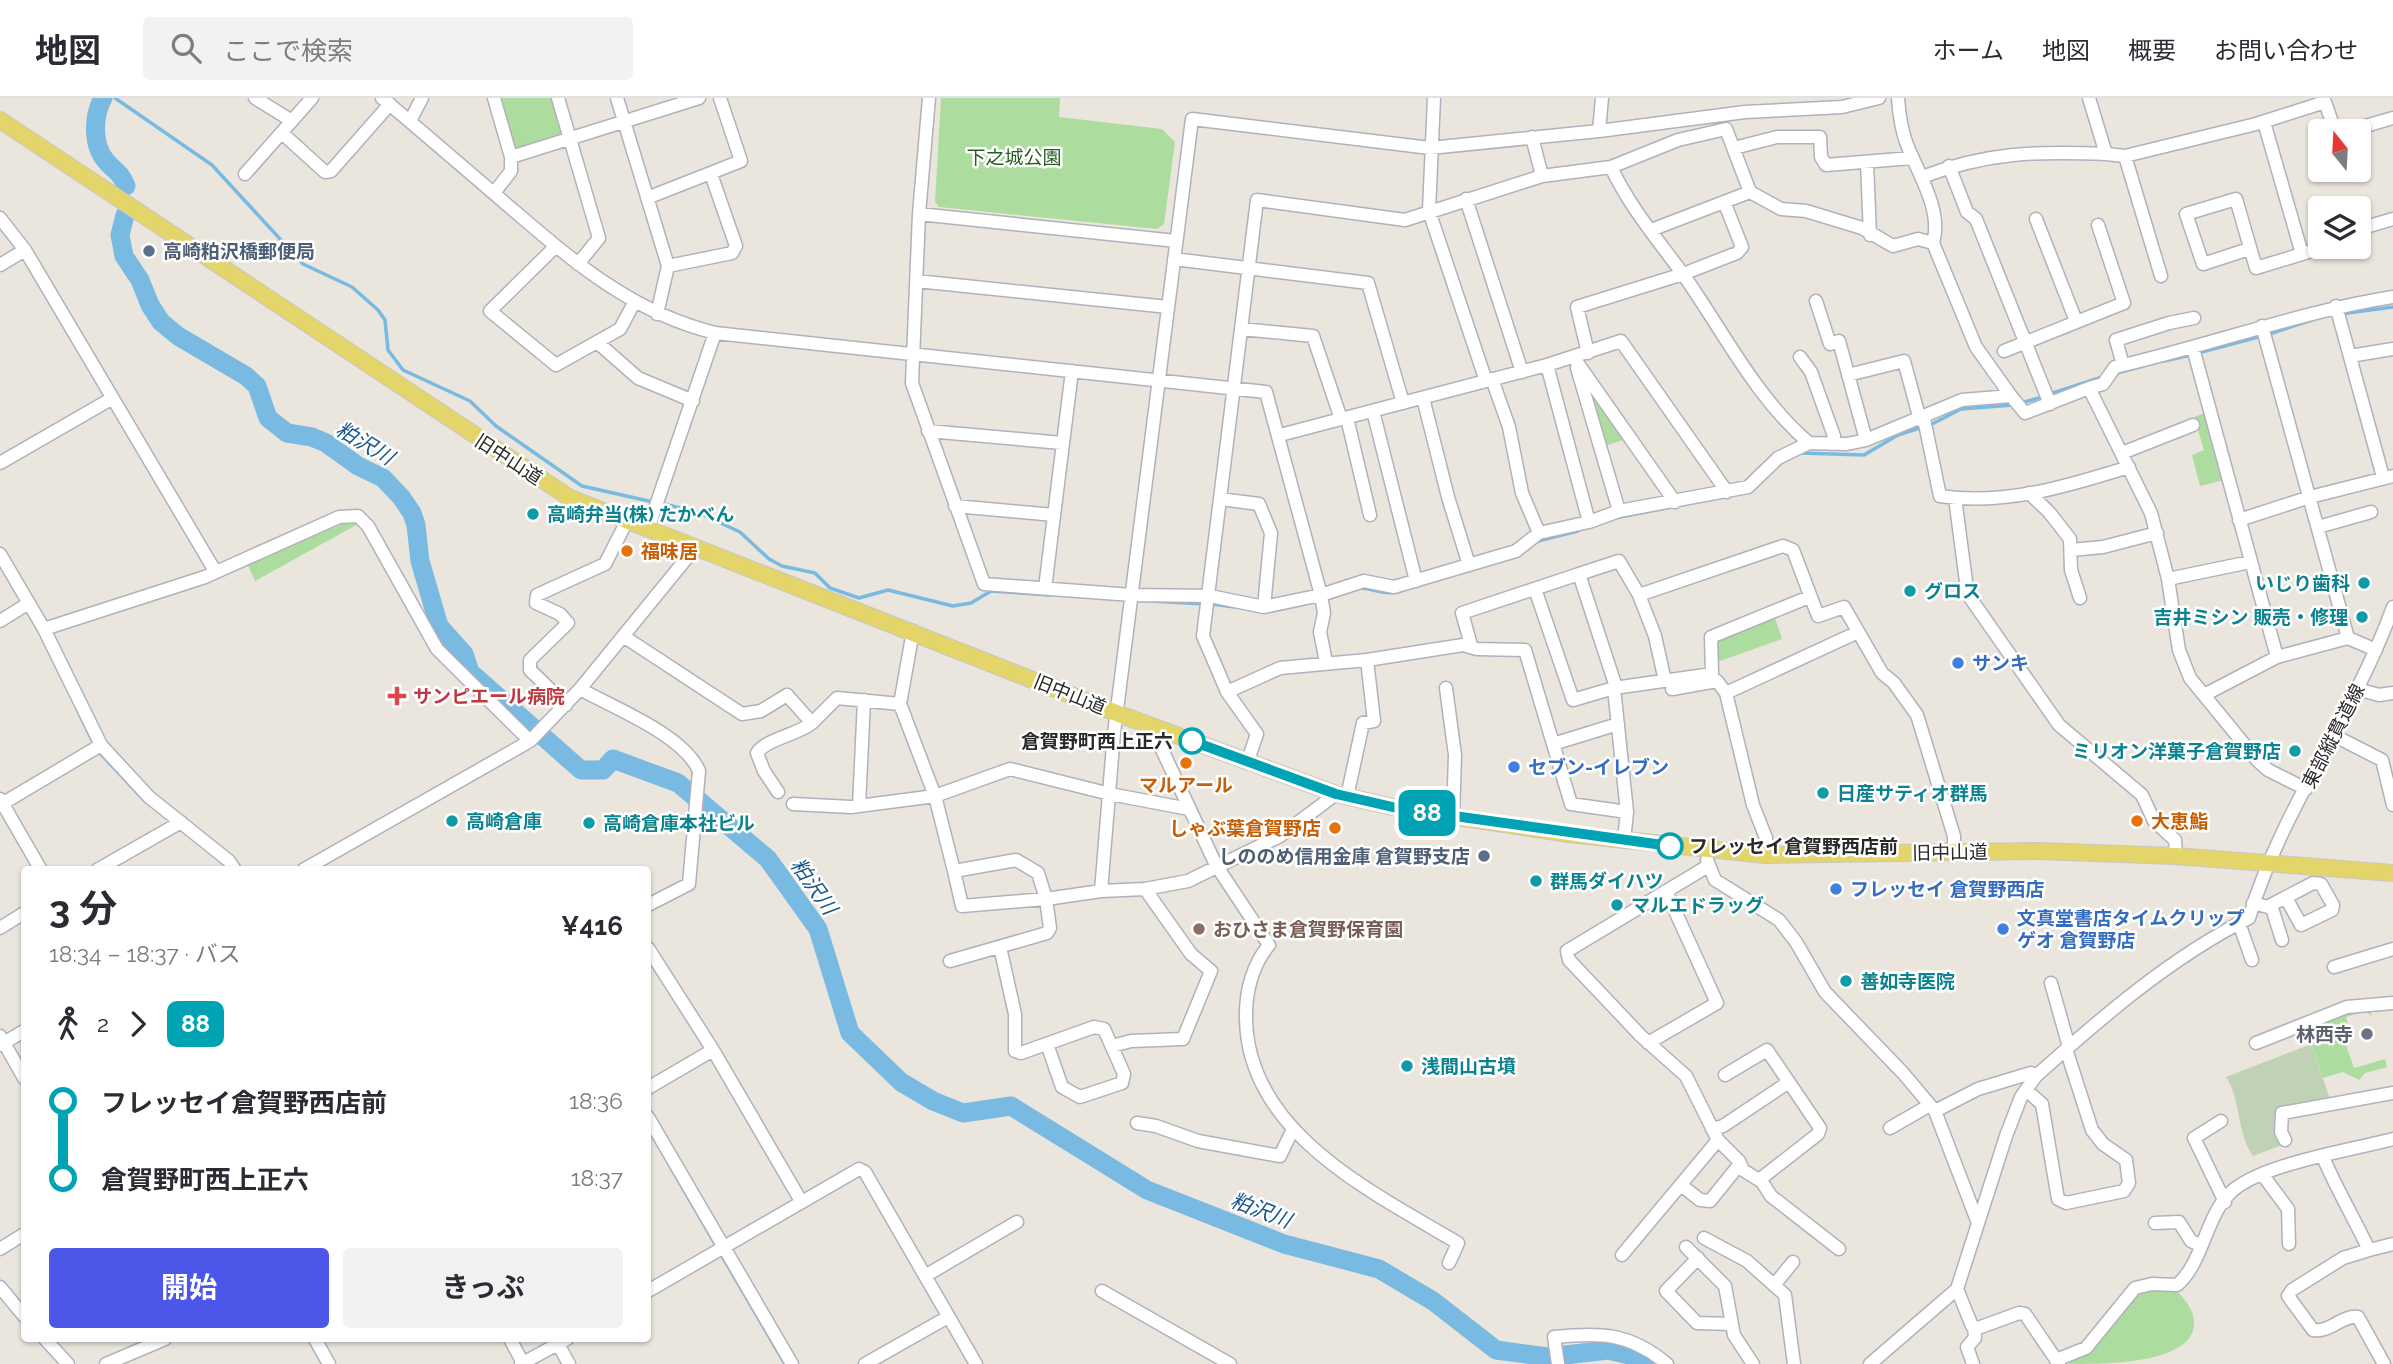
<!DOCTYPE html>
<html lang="ja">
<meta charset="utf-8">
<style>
:root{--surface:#fff;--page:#f2f2f3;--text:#2b2b33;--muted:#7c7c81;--line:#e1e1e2;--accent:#4c56e8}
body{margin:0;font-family:Raleway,"Noto Sans JP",sans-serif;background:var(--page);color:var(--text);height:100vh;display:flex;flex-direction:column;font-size:26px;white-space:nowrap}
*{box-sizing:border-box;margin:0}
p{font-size:23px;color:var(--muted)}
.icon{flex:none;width:38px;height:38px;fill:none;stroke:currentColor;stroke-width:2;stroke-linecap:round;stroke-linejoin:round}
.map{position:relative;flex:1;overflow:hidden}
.side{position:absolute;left:21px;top:768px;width:630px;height:476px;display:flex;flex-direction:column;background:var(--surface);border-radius:7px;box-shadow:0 2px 5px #0004}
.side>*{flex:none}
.badge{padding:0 14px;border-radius:10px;font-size:24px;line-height:46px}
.needle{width:46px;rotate:342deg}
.controls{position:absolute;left:2308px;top:21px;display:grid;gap:14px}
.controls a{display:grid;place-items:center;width:63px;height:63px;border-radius:7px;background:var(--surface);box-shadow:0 2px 5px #0004;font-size:35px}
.map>.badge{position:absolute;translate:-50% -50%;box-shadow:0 0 0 4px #fff}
.legs{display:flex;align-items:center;gap:10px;height:77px;padding:0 28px;font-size:23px}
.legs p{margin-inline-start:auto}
.overview{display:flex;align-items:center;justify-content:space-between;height:119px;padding:0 28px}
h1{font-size:38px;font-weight:700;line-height:52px}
.button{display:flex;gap:14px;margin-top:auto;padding:14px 28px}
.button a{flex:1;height:80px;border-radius:7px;background:var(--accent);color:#fff;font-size:28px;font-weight:700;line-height:80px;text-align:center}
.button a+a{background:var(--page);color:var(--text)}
ul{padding:0 28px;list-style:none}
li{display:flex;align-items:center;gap:24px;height:77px;font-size:26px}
li i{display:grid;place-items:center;width:10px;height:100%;margin:0 9px;background:currentColor}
li i::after{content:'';width:18px;height:18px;margin:-9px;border:5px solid;border-radius:50%;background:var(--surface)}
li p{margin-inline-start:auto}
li:first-child i{background:linear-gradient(#0000 50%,currentColor 0)}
li:last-child i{background:linear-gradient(currentColor 50%,#0000 0)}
header{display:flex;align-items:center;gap:42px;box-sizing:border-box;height:98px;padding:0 35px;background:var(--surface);border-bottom:2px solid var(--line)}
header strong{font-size:33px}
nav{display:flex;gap:38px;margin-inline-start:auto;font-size:24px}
.search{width:490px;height:63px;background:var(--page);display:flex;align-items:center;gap:18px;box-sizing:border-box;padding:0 24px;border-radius:7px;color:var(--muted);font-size:26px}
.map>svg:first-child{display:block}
</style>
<header>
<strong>地図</strong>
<div class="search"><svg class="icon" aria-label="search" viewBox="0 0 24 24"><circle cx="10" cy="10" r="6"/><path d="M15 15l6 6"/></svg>ここで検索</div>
<nav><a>ホーム</a><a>地図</a><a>概要</a><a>お問い合わせ</a></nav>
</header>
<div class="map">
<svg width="2393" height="1266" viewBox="0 0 2393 1266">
<rect width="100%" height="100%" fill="#eae6dd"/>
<path fill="#acdc9e" d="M499,0H553L563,31L560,36L518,50L513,47Z
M941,0H1060L1059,19L1162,31L1175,44L1164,126L1157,131L939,109L935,104Z
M1582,277L1626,341L1604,348Z
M2205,315L2224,382L2200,388L2192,357L2204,352L2194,319Z
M345,425L358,426L255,483L247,465Z
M1774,517L1782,541L1717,564L1715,543Z
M2368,909L2372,919L2366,913L2346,919L2349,930L2341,933L2354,970L2385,961L2387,969L2365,975L2359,982L2343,974L2323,980L2311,945L2314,943V926Z
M2148,1189L2174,1191C2186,1201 2198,1217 2193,1233C2181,1266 2105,1266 2070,1266L2065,1262L2110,1229L2137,1195Z"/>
<path fill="#c0d2b5" d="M2311,946L2330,1001L2283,1011L2285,1046L2253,1058C2236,1034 2242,1004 2226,979Z"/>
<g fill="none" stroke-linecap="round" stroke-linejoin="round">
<path stroke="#79bae2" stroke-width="3.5" d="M115,0L212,67L303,166L352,189L378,212L385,222L388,252L403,272L470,303L496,328L582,388L653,404
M2340,216L2393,209
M2269,236L2312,222
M2198,255L2262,238
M2164,263L2191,257
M2117,275L2143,268
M2050,296L2102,279
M2020,305L2043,299
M1801,355L1864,357L1898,337L1932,326L1961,311L2013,307
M660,405L697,414L740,434L769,461L782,468L815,475L830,490L859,500L888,492L953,508L971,505L991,493L1050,497
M1615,420L1748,394
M1538,443L1578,433
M1358,490C1374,490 1385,498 1401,493
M1325,502L1341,496
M1152,503L1204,506
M1211,506L1235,509
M76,609L93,644
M100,655L144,702
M670,1068L715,1146
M722,1158L785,1266"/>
<path stroke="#79bae2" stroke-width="19" d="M103,0C93,18 92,47 106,63C115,74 120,73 126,88
M125,117L120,137L124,158L140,182L150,207L161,224L178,238L246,278L257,288L268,320L287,335L312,339L326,345L358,368L383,380L401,399L412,415L416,427L420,463L439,528L464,556L470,574L581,672H603L613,661L678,685L768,761L818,831L850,935L901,984L933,1003L963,1015L1011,1008L1147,1092L1284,1146L1379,1171L1433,1203L1496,1252L1548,1259L1608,1252L1629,1257L1644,1266"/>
<defs>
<path id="minor" d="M255,0L292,23
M382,0C426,37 469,74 512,111C575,165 633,215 715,235L1266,294L1321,497L1324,515L1320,534L1326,564
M558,0L599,140L578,166
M617,0L668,168L657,216
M929,0L919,116L912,285L984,486L1132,497L1210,498L1264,509L1321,497L1364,483L1394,489L1516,453L1539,435L1589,424L1619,413L1748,389L1778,360L1809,345L1847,346L1866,342L1962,302L2011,298L2025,315L2089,290L2151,415L2168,481L2179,552L2190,580L2257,662L2268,672L2306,691
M1434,0L1429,113L1486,283
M1898,0C1899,14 1901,30 1906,44C1917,74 1943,112 1933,145
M2089,0L2106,56L2125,58L2256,26L2325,4L2335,33
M410,23L422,0
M2264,24L2302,156
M1599,33L1602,0
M2348,33L2393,20
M282,35L325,74L331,73L390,6
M1532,39L1542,78
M1734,50L1777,39H1820L1821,59L1826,67L1912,60
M2125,58L2161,178
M511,59L699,0
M1867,64L1870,137
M1949,68L1967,114L1976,121L2050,306
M1611,69C1630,110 1659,143 1685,179C1724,235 1757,301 1809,345
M245,76L312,0
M1922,79C1987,54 2038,53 2106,56
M494,95L511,73V59L494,0
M647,100L741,63L720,0
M1466,101L1522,274
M919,116L1176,143
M0,120L25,152L215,473
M2036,121L2076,223
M2359,131L2393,121
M1651,132L1750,94
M556,148L490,213L556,267L620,231L634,205
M2249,151L2203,166L2186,116L2236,101L2256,170L2325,149
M1174,161L1368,185L1403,305
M0,167L25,152
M668,168L732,155L736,148L711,76
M917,183L1168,209
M1816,203L1830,246L1839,243L1866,342
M2336,208L2383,379
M2262,228L2348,540
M1241,231L1313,238L1341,321
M597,244L638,280L693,303
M2193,250L2277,559
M2004,253L2124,205L2098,127
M1588,255L1577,209L1683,176L1737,155L1742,149L1725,106
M2350,258L2393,251
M1800,259L1811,274L1834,338L1832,346
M1574,260L1675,404
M1547,267L1589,424
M2123,267L2116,242L2169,225L2194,220
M1577,270L1619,413
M1848,277L1904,263L1920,322
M1492,281L1509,329L1522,395L1539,435
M2089,290L2103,286L2115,269C2208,248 2298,214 2393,199
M1423,300L1448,399L1469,467
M1373,313L1416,483
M1347,320L1370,417
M1924,321L1940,398C2004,408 2068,388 2129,369
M928,333L1062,345
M1280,337L1547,267L1621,243L1727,394
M2122,355L2193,327
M0,365L111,301
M2029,395L2049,414L2070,441L2071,472L2080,500
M1955,400L1967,491L1971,501L2059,627L2142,697L2154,723L2175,742L2176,758
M1220,401L1259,406L1271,435L1264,509
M955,408L1054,417
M2239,422L2310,399L2393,378
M2318,429L2371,414
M648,431L715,235
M2071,452L2103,449L2157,435
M0,456L44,531L101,647L149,699L229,763L235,772
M2168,481L2250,464
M1045,490L1072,273
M1535,491L1573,602L1614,590
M0,523L29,505
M44,531L205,479L339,419L358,418L368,428L437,551L530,643
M913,533L900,606L935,698L954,773L1016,762L1038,775L1046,801L1101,793L1145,791L1188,783L1280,738L1336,696
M623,538L742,616L761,613L787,597L812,625L837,600L900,606
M1471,547L1462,515L1579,476
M1665,583L1655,538L1639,497L1783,448L1793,452L1818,518L1844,509L1882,575L1894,585L1917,617L1954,738V754
M1616,589L1579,476L1619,463L1639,497
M1446,590L1455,657L1453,719
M580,591C614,610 684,637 699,673L689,786L648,807
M1672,591L1717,583L1726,595
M2357,591L2379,597L2393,595
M1227,594L1280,570L1367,562L1463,547L1477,551L1525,552L1571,706L1627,714
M2204,597L2277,559L2348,540L2376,552
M566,607L530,572V562L568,525L560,516L536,505L537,497L605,466L627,423
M1150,626L1216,767L1269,847C1253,866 1246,892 1246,916C1244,1033 1372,1094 1458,1145L1449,1165
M2333,637L2382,662L2393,707
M1553,646L1618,626
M1247,665L1257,636L1227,594L1203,538L1257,102L1405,122L1542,78L1611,69L1678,42L1726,31L1750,94L1781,111L1806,113L1862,130L1893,148L1918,141L1933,145L1976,249L2011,298
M778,694L764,673L757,655C766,641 797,637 812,625
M1347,699L1363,625L1374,623L1367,562
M0,701L41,772
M793,706L851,709L935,698L1010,671L1110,696L1189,711
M0,707L101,647
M859,708L864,602
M1624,742L1627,714L1614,590L1712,576L1711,539L1809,499
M1765,757L1766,740L1753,707L1726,595L1856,535
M1707,762L1715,782L1779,822L1796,844L1825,894L1903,975L1935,1013L1978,1125
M1708,768L1567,853L1569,862L1641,938L1686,978L1718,1042L1739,1063L1743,1072L1762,1084L1771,1098L1839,1151
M97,772L181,724
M303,772L530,643L580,591L695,450
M1101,793L1114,635L1192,21L1430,50L1599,33L1745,14L1842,9L1879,0
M2253,805L2268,809L2271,807L2313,785L2321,786L2333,807L2332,812L2301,827L2286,800
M2271,807L2282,842
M2239,825L2252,862
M0,830L24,815
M1000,849L1015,916V953L1021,955L1094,929L1104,931L1124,976L1122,985L1080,999L1062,989L1047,946
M648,850L713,952L801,1103
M950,863L1047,835L1050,830L1046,801L962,808L954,773
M2334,869L2393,851
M2051,885L2069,949
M0,938L24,980
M1648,945L1717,905L1666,793
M2256,945L2347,909L2393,905
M0,947L24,933
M1112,948L1131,943L1183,941L1211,873L1191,856L1145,791
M1725,977L1767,952L1820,1030L1818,1036L1759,1082
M648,990L713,952
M2026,992L2042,1006L2058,1101L2066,1105L2124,1093L2129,1085L2126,1062L2103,1046L2092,1032L2066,951
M1935,1013L1978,991L2031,975L2036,978
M648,1019L792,1266
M2221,1023L2194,1040L2225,1104
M1137,1025L1156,1028L1198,1043L1280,1058L1293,1031
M1890,1030L1930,1007
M1712,1031L1723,1028L1789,984
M2285,1042L2281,1034L2282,1015L2393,995
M2323,1059C2337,1092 2354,1120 2369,1152L2393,1146
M2262,1076L2288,1111L2289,1146
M1681,1087L1700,1102L1710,1103L1739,1067
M2155,1125L2179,1124L2191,1143L2200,1147
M1704,1140L1747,1163L1785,1197L1794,1266
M1686,1149L1725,1188L1734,1237L1753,1266
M0,1151L24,1136
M2369,1152L2343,1160L2292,1192L2288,1198L2313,1232C2330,1235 2341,1217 2358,1219L2384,1266
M1622,1157L1718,1042
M1698,1160L1666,1193L1697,1225L1731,1226
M925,1178L1017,1124
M1775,1186L1793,1164
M0,1189L24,1218
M1957,1191L1972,1228L1978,1230L2019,1215L2025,1216L2059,1266
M648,1193L859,1071L865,1074L976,1266
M1102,1193L1230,1266
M45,1241L68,1266
M315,1241L329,1266
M510,1241L523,1265
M558,1246L569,1266
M2056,1262L2086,1250L2135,1190L2152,1186L2177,1187C2203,1165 2205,1120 2230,1095C2259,1066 2352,1052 2393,1041
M106,1266L165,1241
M521,1266L567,1241
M865,1266L948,1219
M1558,1266L1554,1239C1601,1234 1630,1235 1667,1266
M1870,1266L1957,1191L2006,1038L2021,999L2036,978C2102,919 2170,860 2249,820C2282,710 2354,617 2393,509
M1973,1266L1967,1249L1975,1240L1974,1229"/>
<path id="major" d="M0,22L570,400L1119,616L1336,696L1397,710L1569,736L1765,757L2038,753L2176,758L2393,775"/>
</defs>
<use href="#minor" stroke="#b0b1bc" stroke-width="15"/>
<use href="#major" stroke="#c7c7c7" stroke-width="18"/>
<use href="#minor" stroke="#fff" stroke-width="12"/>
<use href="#major" stroke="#e3d569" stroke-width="16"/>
</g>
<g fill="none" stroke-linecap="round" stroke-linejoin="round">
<defs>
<path id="line-1" d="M1192,643L1336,696L1397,710L1670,748"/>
</defs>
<use href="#line-1" stroke="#fff" stroke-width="16"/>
<use href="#line-1" stroke="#00a3b4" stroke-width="10"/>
</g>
<g fill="#5c6f8a" stroke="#fff" stroke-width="2.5">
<circle cx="149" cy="153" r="7"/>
<circle cx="1484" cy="758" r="7"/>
</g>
<g fill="#0f9aa8" stroke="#fff" stroke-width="2.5">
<circle cx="533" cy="416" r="7"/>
<circle cx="2364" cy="485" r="7"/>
<circle cx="1910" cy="493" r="7"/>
<circle cx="2362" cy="519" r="7"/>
<circle cx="2295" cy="653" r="7"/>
<circle cx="1823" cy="695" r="7"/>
<circle cx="452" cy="723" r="7"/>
<circle cx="589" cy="725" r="7"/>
<circle cx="1536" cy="783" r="7"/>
<circle cx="1617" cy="807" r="7"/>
<circle cx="1846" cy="883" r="7"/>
<circle cx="1407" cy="968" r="7"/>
</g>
<g fill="#e8710a" stroke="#fff" stroke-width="2.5">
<circle cx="627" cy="453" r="7"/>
<circle cx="1186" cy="665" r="7"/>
<circle cx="2137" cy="723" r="7"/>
<circle cx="1335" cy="730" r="7"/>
</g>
<g fill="#3f7fe0" stroke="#fff" stroke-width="2.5">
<circle cx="1958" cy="565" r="7"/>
<circle cx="1514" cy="669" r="7"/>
<circle cx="1836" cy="791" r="7"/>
<circle cx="2003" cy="831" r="7"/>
</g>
<path fill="#e0444e" stroke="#fff" stroke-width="2.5" d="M393.5 587.5h7v7h7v7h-7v7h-7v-7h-7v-7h7z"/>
<g fill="#fff" stroke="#00a3b4" stroke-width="3.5">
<circle cx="1192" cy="643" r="12"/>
<circle cx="1670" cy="748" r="12"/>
</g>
<circle fill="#8d6e63" stroke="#fff" stroke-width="2.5" cx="1199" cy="831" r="7"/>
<circle fill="#6b7280" stroke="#fff" stroke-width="2.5" cx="2367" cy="936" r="7"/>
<g text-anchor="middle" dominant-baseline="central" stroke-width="5" stroke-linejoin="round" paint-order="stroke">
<g font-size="19" fill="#265f21" stroke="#fff">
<text x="1014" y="59">下之城公園</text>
</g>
<g font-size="19" font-weight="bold" fill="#4e5e75" stroke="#fff" text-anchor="start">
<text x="163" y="153">高崎粕沢橋郵便局</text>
<text x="1470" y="758" text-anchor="end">しののめ信用金庫 倉賀野支店</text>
</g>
<g font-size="19" fill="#292929" stroke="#fff">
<text transform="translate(509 361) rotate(33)">旧中山道</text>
<text transform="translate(1070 596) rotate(22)">旧中山道</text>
<text transform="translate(2333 638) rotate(-63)">東部縦貫道線</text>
<text transform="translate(1950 754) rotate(-1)">旧中山道</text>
</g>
<g font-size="19" font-weight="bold" fill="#0d838f" stroke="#fff" text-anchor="start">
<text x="547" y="416">高崎弁当(株) たかべん</text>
<text x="2350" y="485" text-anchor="end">いじり歯科</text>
<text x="1924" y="493">グロス</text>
<text x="2348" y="519" text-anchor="end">吉井ミシン 販売・修理</text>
<text x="2281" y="653" text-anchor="end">ミリオン洋菓子倉賀野店</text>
<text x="1837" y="695">日産サティオ群馬</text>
<text x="466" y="723">高崎倉庫</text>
<text x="603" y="725">高崎倉庫本社ビル</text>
<text x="1550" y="783">群馬ダイハツ</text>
<text x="1631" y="807">マルエドラッグ</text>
<text x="1860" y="883">善如寺医院</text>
<text x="1421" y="968">浅間山古墳</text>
</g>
<g font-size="19" font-weight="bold" fill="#c56008" stroke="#fff" text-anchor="start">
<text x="641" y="453">福味居</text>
<text x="1186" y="687" text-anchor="middle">マルアール</text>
<text x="2151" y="723">大恵鮨</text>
<text x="1321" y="730" text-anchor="end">しゃぶ葉倉賀野店</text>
</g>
<g font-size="19" font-weight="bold" fill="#366cbe" stroke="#fff" text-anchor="start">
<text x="1972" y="565">サンキ</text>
<text x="1528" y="669">セブン-イレブン</text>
<text x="1850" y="791">フレッセイ 倉賀野西店</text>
<text x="2017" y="820">文真堂書店タイムクリップ<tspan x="2017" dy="22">ゲオ 倉賀野店</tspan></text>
</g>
<g font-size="19" font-weight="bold" fill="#be3a42" stroke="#fff" text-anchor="start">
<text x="413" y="598">サンピエール病院</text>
</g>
<g font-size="19" font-weight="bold" fill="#292929" stroke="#fff" text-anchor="end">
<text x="1173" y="643">倉賀野町西上正六</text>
<text x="1689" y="748" text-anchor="start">フレッセイ倉賀野西店前</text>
</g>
<g font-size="19" font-weight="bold" fill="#785e54" stroke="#fff" text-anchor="start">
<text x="1213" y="831">おひさま倉賀野保育園</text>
</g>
<g font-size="19" font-weight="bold" fill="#5b616d" stroke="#fff" text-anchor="end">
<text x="2353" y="936">林西寺</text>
</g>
<g font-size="21" font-style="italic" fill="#1a578d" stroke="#fff">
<text transform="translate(365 345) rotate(31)">粕沢川</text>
<text transform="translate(814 788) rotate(55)">粕沢川</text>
<text transform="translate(1261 1112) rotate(21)">粕沢川</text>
</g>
</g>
</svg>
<div class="controls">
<a><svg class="needle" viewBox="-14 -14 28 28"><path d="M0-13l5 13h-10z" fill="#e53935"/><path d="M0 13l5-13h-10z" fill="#7c7c81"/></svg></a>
<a><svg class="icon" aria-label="layers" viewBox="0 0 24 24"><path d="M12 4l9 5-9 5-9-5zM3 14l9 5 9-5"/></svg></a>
</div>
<b class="badge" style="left:1427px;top:715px;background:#00a3b4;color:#fff">88</b>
<section class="side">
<div class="overview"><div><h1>3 分</h1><p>18:34 – 18:37 · バス</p></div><b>¥416</b></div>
<div class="legs"><svg class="icon" aria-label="walk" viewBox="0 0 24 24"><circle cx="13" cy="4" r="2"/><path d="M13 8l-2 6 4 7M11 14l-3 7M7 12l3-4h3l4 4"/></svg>2<svg class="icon" aria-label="forward" viewBox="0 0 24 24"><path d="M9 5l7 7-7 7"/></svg><b class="badge" style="background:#00a3b4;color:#fff">88</b></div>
<ul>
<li><i style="color:#00a3b4"></i><b>フレッセイ倉賀野西店前</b><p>18:36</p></li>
<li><i style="color:#00a3b4"></i><b>倉賀野町西上正六</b><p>18:37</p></li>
</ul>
<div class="button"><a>開始</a><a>きっぷ</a></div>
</section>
</div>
